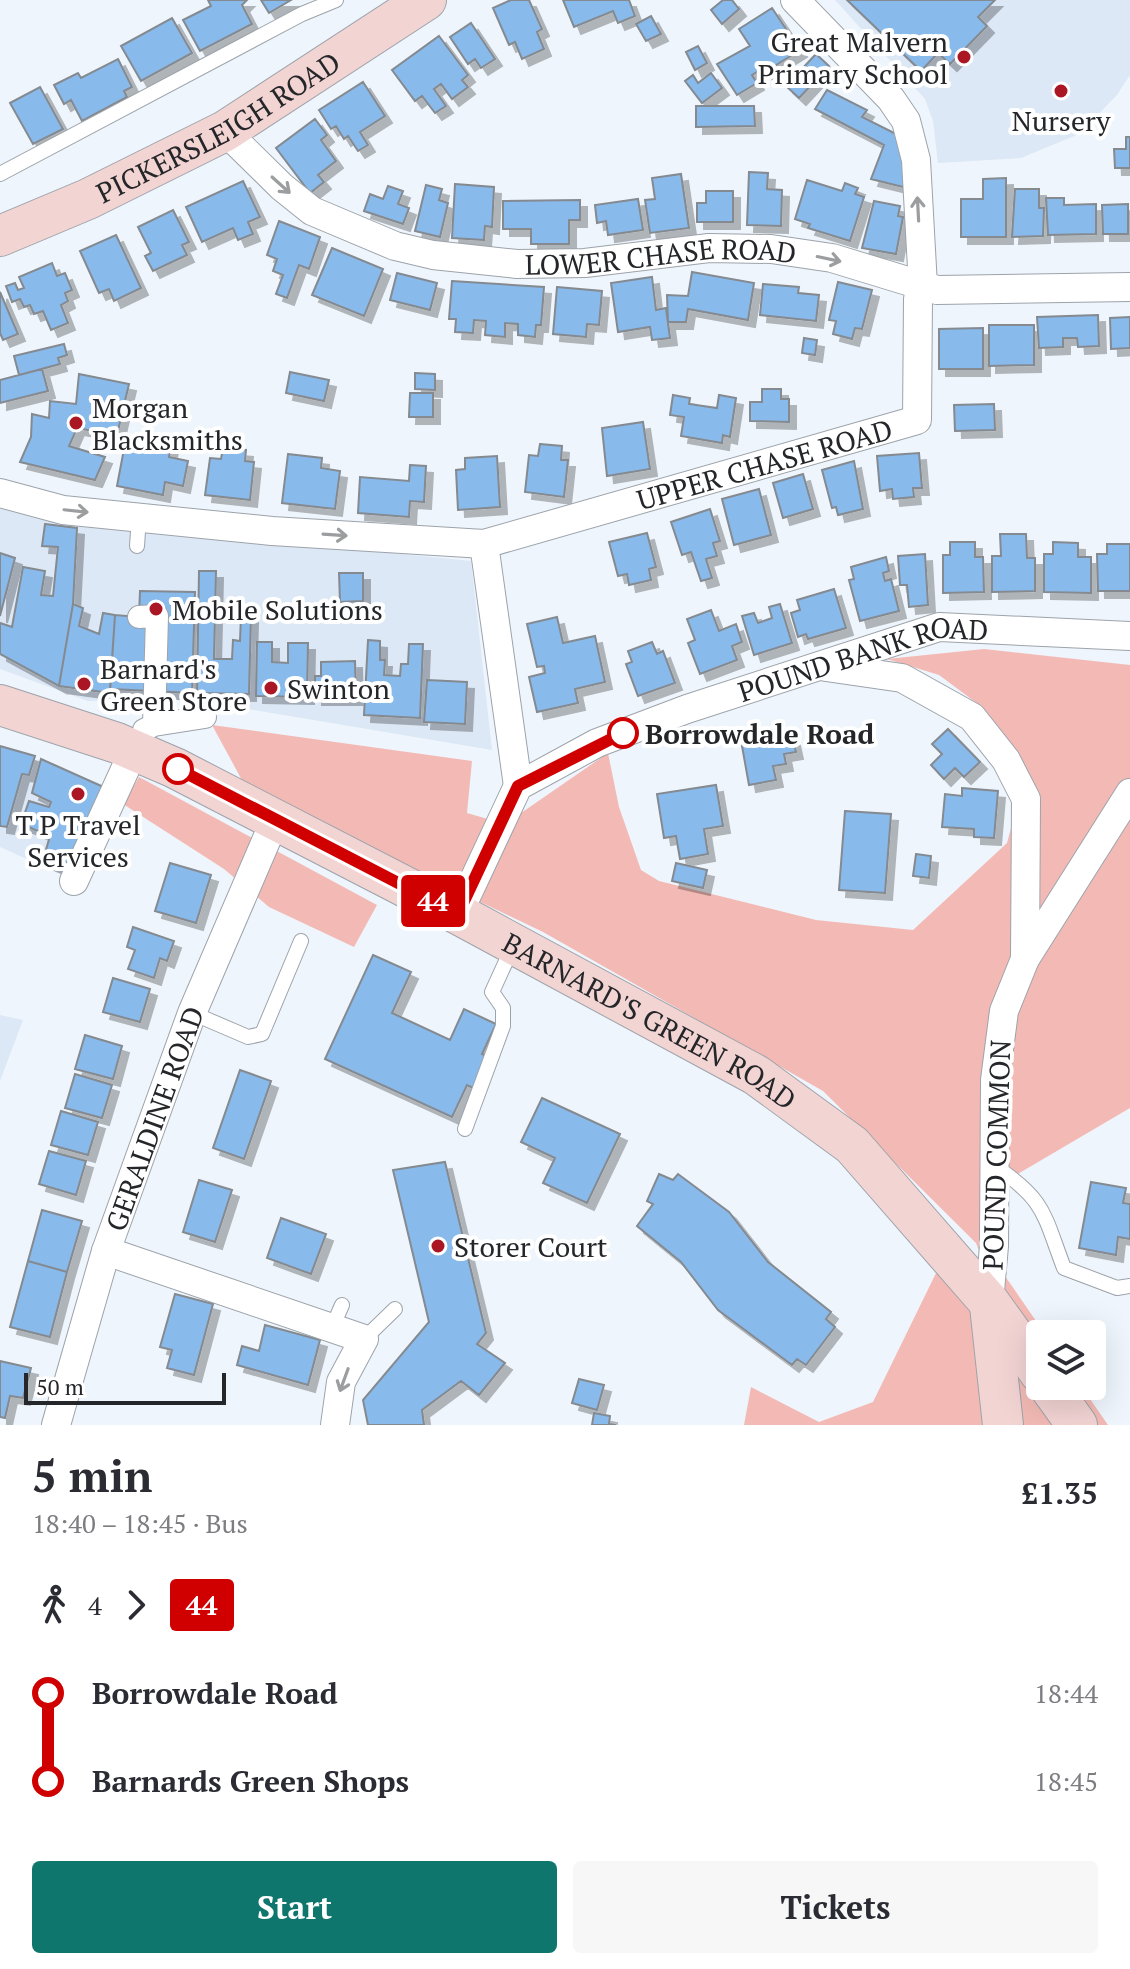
<!DOCTYPE html>
<meta charset="utf-8">
<style>
:root{--surface:#fff;--page:#f7f7f7;--text:#2b2b33;--muted:#7c7c81;--accent:#0f766e}
body{margin:0;font-family:"PT Serif",serif;background:var(--page);color:var(--text);height:100vh;display:flex;flex-direction:column;font-size:30px;white-space:nowrap}
*{box-sizing:border-box;margin:0}
p{font-size:26px;color:var(--muted)}
.icon{flex:none;width:44px;height:44px;fill:none;stroke:currentColor;stroke-width:2;stroke-linecap:round;stroke-linejoin:round}
.map{position:relative;height:1425px;overflow:hidden}
.sheet{display:flex;flex-direction:column;background:var(--surface);flex:1}
.sheet>*{flex:none}
.badge{padding:0 16px;border-radius:6px;font-size:28px;line-height:52px}
.fabs{position:absolute;left:1026px;top:1320px;display:grid;gap:16px}
.fabs a{display:grid;place-items:center;width:80px;height:80px;border-radius:8px;background:var(--surface);box-shadow:0 8px 32px #0002;font-size:40px}
.scale{position:absolute;left:24px;bottom:20px;width:202px;box-sizing:border-box;padding-left:8px;border:4px solid #242629;border-top:0;font-size:22px;line-height:28px;white-space:nowrap;color:#242629;-webkit-text-stroke:6px #fff;paint-order:stroke}
.map>.badge{position:absolute;translate:-50% -50%;box-shadow:0 0 0 4px #fff}
.legs{display:flex;align-items:center;gap:12px;height:88px;padding:0 32px;font-size:26px}
.legs p{margin-inline-start:auto}
.overview{display:flex;align-items:center;justify-content:space-between;height:136px;padding:0 32px}
h1{font-size:44px;font-weight:800;line-height:60px}
.action{display:flex;gap:16px;margin-top:auto;padding:16px 32px}
.action a{flex:1;height:92px;border-radius:8px;background:var(--accent);color:#fff;font-size:32px;font-weight:800;line-height:92px;text-align:center}
.action a+a{background:var(--page);color:var(--text)}
ul{padding:0 32px;list-style:none}
li{display:flex;align-items:center;gap:28px;height:88px;font-size:30px}
li i{display:grid;place-items:center;width:12px;height:100%;margin:0 10px;background:currentColor}
li i::after{content:'';width:20px;height:20px;margin:-10px;border:6px solid;border-radius:50%;background:var(--surface)}
li p{margin-inline-start:auto}
li:first-child i{background:linear-gradient(#0000 50%,currentColor 0)}
li:last-child i{background:linear-gradient(currentColor 50%,#0000 0)}
.map>svg:first-child{display:block}
</style>
<div class="map">
<svg width="1130" height="1425" viewBox="0 0 1130 1425">
<defs>
<filter id="shadow"><feDropShadow dx="7" dy="7" stdDeviation="0" flood-color="#0004"/></filter>
</defs>
<rect width="100%" height="100%" fill="#eef5fc"/>
<path fill="#dce8f5" d="M835,0H1130V75L1117,95L1079,134L1021,158L938,163L933,121L925,99Z
M0,507L40,517L471,561L492,750L194,700L88,701L0,669Z
M0,748L107,786L65,876L0,847Z
M0,1015L23,1020L0,1081Z"/>
<path fill="#f3bab5" d="M984,649L1130,665V1108L1004,1182L1005,1276L1045,1334H1040V1386H1081L1108,1425H1016L1004,1314L976,1243L823,1091L543,932L345,837L243,782L212,725L472,761L467,813L505,824L608,753L619,807L641,870L659,881L816,920L913,930L1007,843L1026,772L982,707L939,675L887,659Z
M139,777L377,905L354,947L269,907L224,869L123,804Z
M938,1269L973,1308L986,1425H744L751,1387L819,1422L873,1402Z"/>
<path fill="#89baec" stroke="#848a90" stroke-width="2" filter="url(#shadow)" d="M208,0H247L242,5L252,24L200,51L183,20L211,6Z
M261,0H291L269,13Z
M511,0H529L542,29L537,32L544,49L522,59L515,42L509,45L493,8Z
M563,0H629L635,16L618,23L613,11L574,27Z
M723,0H732L739,9L722,24L711,10Z
M847,0H995L978,17L987,26L950,64L938,53L921,71Z
M772,8L800,50L765,72L762,69L752,75L757,83L737,95L717,64L750,46L739,29Z
M651,16L661,34L646,41L636,24Z
M172,18L192,53L141,81L121,46Z
M471,23L495,59L481,68L475,59L468,64L450,37Z
M439,36L468,75L462,80L468,87L452,99L441,84L434,89L446,106L435,113L422,96L415,101L392,70Z
M698,46L707,63L695,70L686,52Z
M816,54L829,66L799,98L786,86Z
M118,59L132,87L124,91L127,97L82,121L71,100L64,104L54,85L78,73L81,78Z
M711,73L722,88L702,103L685,81L693,75L698,83Z
M363,82L385,116L360,132L368,145L358,151L348,136L344,139L336,126L331,129L319,110Z
M40,87L63,129L33,144L10,103Z
M827,90L867,110L862,117L902,137L907,188L871,179L884,145L815,109Z
M696,106H754L755,126L696,127Z
M315,119L327,135L321,140L336,161L318,175L324,182L310,193L276,148Z
M1126,137H1130V168H1115L1114,149H1126Z
M749,172L768,173L767,189L782,190L781,226L747,225Z
M681,174L689,228L650,233L645,200L655,199L652,178Z
M1006,178V237H961V199H983V179Z
M807,180L842,191L845,183L858,188L855,194L864,197L850,241L808,228L810,224L795,219Z
M243,181L260,217L248,222L253,234L238,240L233,228L202,242L186,207Z
M455,184L494,187L492,227L485,226L484,240L452,238Z
M426,185L442,189L439,200L448,203L440,237L415,231Z
M388,186L403,191L398,204L409,208L403,224L364,211L370,194L383,199Z
M1015,189H1039V208H1044L1043,236L1012,237Z
M706,191H733V222H697V203H706Z
M1046,198H1064V205L1096,204V234L1048,235Z
M638,199L643,230L608,235L606,221L597,223L595,205Z
M580,200V220H569V244H531V229H503V201Z
M874,201L900,206L898,216L903,217L896,254L862,248Z
M1128,204V234H1103L1102,205Z
M173,210L189,242L182,245L187,255L153,271L145,256L151,253L138,227Z
M279,221L320,237L309,269L299,265L287,298L276,294L283,275L273,271L277,259L267,255Z
M116,235L141,288L114,301L109,289L99,293L80,251Z
M332,248L383,269L364,316L312,295Z
M52,263L57,276L65,273L72,290L65,293L68,301L61,305L68,323L51,330L43,311L34,314L30,305L24,307L20,299L12,302L6,286L15,283L18,290L24,288L19,277Z
M692,272L754,283L748,320L688,309L686,322H668L667,295L688,296Z
M397,273L437,283L430,310L390,300Z
M652,277L656,310L666,308L670,338L652,340L650,327L618,332L611,283Z
M452,281L544,287L541,325H536L535,337L518,335V324L505,323V337L485,335L486,321L474,320L473,333L455,332L456,319H449Z
M838,282L872,290L862,329L855,328L852,339L833,334L836,321L829,320Z
M763,284L799,287L798,293L819,295L816,321L760,315Z
M557,287L602,291L599,325L587,324L586,337L553,334Z
M0,292L18,334L3,340L0,333Z
M1098,315L1099,346L1078,347L1077,338H1063V347L1039,348L1037,317Z
M1130,317V348L1111,349L1110,318Z
M989,325H1034V365L989,366Z
M983,328V369H939V329Z
M804,338L817,340L815,355L802,353Z
M64,344L67,355L58,358L60,364L19,375L14,356Z
M42,369L48,391L0,403V380Z
M290,372L329,380L324,401L286,393Z
M415,373L435,374V390L415,389Z
M79,374L129,384L117,435L77,428L69,446L105,457L95,480L20,462L31,437L32,414L49,418L50,401L76,404Z
M762,389H781V399H789V422L750,421V402H762Z
M410,393H433V417H409Z
M673,395L690,398L689,404L717,408L719,395L736,398L730,437L723,435L722,443L681,436L684,417L670,415Z
M994,404L995,430L955,431L954,405Z
M643,422L650,469L607,476L602,428Z
M137,439L171,445L169,457L188,461L183,486L165,482L163,495L117,486L124,449L135,451Z
M540,444L562,446L561,460H568L564,497L525,492L529,455L538,456Z
M223,448L246,450L245,461L254,462L250,500L205,495L210,458L221,459Z
M919,453L922,488H913L914,497L893,499L892,489L880,491L877,456Z
M288,454L322,458L321,468L340,471L335,509L282,503Z
M497,456L500,507L458,510L456,470L465,469V458Z
M854,461L863,509L838,515L836,507L832,508L822,470Z
M410,465L426,466L424,502L410,501L409,517L358,513L360,477L409,481Z
M803,474L813,509L783,518L773,483Z
M759,489L771,535L734,545L722,499Z
M710,509L720,541L713,543L717,556L706,559L712,578L701,581L691,552L682,555L671,522Z
M45,524L77,528L73,604L59,686L0,654V623L12,627L23,567L45,571L41,595L53,596L58,547L42,546Z
M647,533L656,567L649,569L651,580L629,585L627,574L618,576L609,542Z
M1000,534H1026L1027,558H1035V591L992,592V556H1001Z
M950,542H975V557H983L984,592L943,593V555H950Z
M1053,542L1078,543V557H1091V593L1044,592V554H1053Z
M1107,544H1130V591H1098L1097,554H1107Z
M0,553L15,558L0,616Z
M925,554L928,605L909,607L907,585H900L898,556Z
M886,557L889,571L883,573L885,581L891,579L899,611L860,621L849,580L854,579L851,567Z
M199,571H216L214,659H232L233,640L240,641L241,616H251L249,694L197,693Z
M339,573H363V601L340,602Z
M834,589L846,628L808,639L806,634L798,637L791,613L800,610L797,600Z
M140,591L195,592L192,693L110,689L115,615L139,617Z
M73,604L83,608L79,626L99,634L103,613L115,615L110,693L59,686Z
M780,604L792,643L754,655L742,616L754,613L758,623L772,618L769,607Z
M711,610L719,631L736,624L742,642L732,646L737,660L700,674L688,643L695,640L687,619Z
M557,617L563,643L595,636L605,682L575,689L578,703L537,712L529,677L545,673L544,666L537,667L527,624Z
M368,640L380,641V660H385L384,675L400,676L401,664H408L409,644H423L420,718L364,715Z
M257,642H272V662L288,663V643H308L307,697L256,696Z
M652,642L657,654L663,651L675,683L638,696L626,664L632,662L628,651Z
M355,661L356,698H315V676H321V662Z
M427,680L467,682L465,724L424,722Z
M777,728L780,741L793,739L796,752L784,754L786,764L773,766L776,780L749,785L740,735Z
M948,729L980,762L964,777L955,768L944,779L931,765L942,754L932,744Z
M0,746L35,756L29,775L22,774L7,827L0,826Z
M41,759L108,789L66,871L47,863L51,856L45,853L50,836L21,824L29,801L49,807L51,802L32,793Z
M716,785L723,826L704,829L708,854L680,859L676,836L664,838L657,794Z
M962,788L998,791L994,838L974,837V829L942,827L945,794L962,796Z
M845,811L891,814L885,893L839,890Z
M916,854L931,856L929,878L913,876Z
M170,863L211,875L196,923L155,911Z
M676,863L707,870L703,888L672,881Z
M133,927L174,941L167,961L160,958L154,978L128,969L135,950L127,947Z
M373,955L411,972L392,1013L450,1040L464,1009L496,1024L482,1054L487,1056L473,1088L467,1085L452,1117L325,1059Z
M113,978L150,989L140,1022L103,1012Z
M85,1035L122,1046L113,1079L75,1069Z
M240,1070L271,1081L244,1159L213,1148Z
M75,1074L112,1085L102,1118L65,1108Z
M542,1098L620,1134L587,1203L543,1183L555,1158L521,1142Z
M61,1111L98,1122L88,1155L51,1145Z
M49,1151L86,1161L76,1195L39,1184Z
M445,1162L486,1333L477,1344L505,1363L479,1395L461,1381L422,1410L424,1425H368L363,1400L429,1322L393,1170Z
M659,1174L673,1180L678,1174L729,1212L768,1262L831,1312L826,1319L835,1327L806,1365L797,1359L792,1365L718,1310L681,1262L637,1226L653,1204L647,1201Z
M199,1180L232,1190L215,1242L183,1232Z
M1091,1182L1126,1188L1123,1203L1130,1204V1239L1118,1237L1116,1255L1079,1248Z
M42,1210L82,1221L67,1272L28,1261Z
M281,1218L326,1234L311,1274L267,1258Z
M28,1261L67,1272L50,1337L10,1327Z
M175,1294L213,1304L194,1375L167,1368L172,1350L160,1347Z
M265,1325L320,1340L308,1385L237,1365L242,1346L259,1351Z
M0,1361L31,1368L23,1398L10,1396L5,1418L0,1417Z
M579,1379L604,1385L597,1410L572,1403Z
M594,1413L610,1416L609,1424L616,1425H592Z"/>
<g fill="none" stroke-linecap="round" stroke-linejoin="round">
<defs>
<path id="service" d="M0,174L302,14L336,0
M137,546L139,517
M192,1013L248,1037L262,1034L301,941
M465,1129L503,1026V1008L492,992L513,946
M995,1166C1046,1201 1043,1213 1064,1268L1117,1288L1130,1286
M332,1328L342,1305
M364,1339L395,1309"/>
<path id="pedestrian" d="M139,617L157,616L154,725
M144,730L154,725L205,717"/>
<g id="minor">
<path id="s1" d="M225,131L282,187L312,211L395,246L433,255L517,264L585,263L709,248L771,249L832,258L937,290L1130,287"/>
<path d="M0,493L63,510L272,531L484,544"/>
<path d="M826,667L902,678L972,717L1006,760L1026,799L1025,959L1004,1011L995,1080L994,1246L989,1302"/>
<path id="s2" d="M518,786L484,544L917,420L918,299L923,286L916,160L906,121L891,99L795,0"/>
<path d="M74,881L134,750"/>
<path id="s3" d="M458,914L518,786L597,743L687,709L939,627L1130,636"/>
<path d="M1025,959L1130,793"/>
<path d="M106,1251L364,1339L341,1382L335,1425"/>
<path id="s4" d="M56,1425L106,1251L192,1013L275,820"/>
</g>
<g id="secondary">
<path id="s5" d="M0,236L88,199L225,131L426,0"/>
<path id="s6" d="M0,705L117,743L175,768L458,914L756,1075L852,1145L989,1302L1040,1373"/>
<path d="M990,1306L1003,1425"/>
<path d="M1049,1386L1077,1425"/>
</g>
</defs>
<use href="#service" stroke="#9da3aa" stroke-width="16"/>
<use href="#pedestrian" stroke="#9da3aa" stroke-width="24"/>
<use href="#minor" stroke="#9da3aa" stroke-width="30"/>
<use href="#secondary" stroke="#9da3aa" stroke-width="42"/>
<use href="#service" stroke="#fff" stroke-width="14"/>
<use href="#pedestrian" stroke="#fff" stroke-width="22"/>
<use href="#minor" stroke="#fff" stroke-width="28"/>
<use href="#secondary" stroke="#f2d4d3" stroke-width="40"/>
</g>
<defs><path id="oneway-shaft" d="M-6 0H5M1.5-3L5.5 0L1.5 3" fill="none" stroke-width="1.6" stroke-linecap="round" stroke-linejoin="round" transform="scale(2)"/></defs>
<g stroke="#9c9d9f">
<use href="#oneway-shaft" transform="translate(281 185) rotate(42)"/>
<use href="#oneway-shaft" transform="translate(918 209) rotate(-93)"/>
<use href="#oneway-shaft" transform="translate(829 259) rotate(12)"/>
<use href="#oneway-shaft" transform="translate(76 511) rotate(6)"/>
<use href="#oneway-shaft" transform="translate(335 535) rotate(4)"/>
<use href="#oneway-shaft" transform="translate(344 1380) rotate(110)"/>
</g>
<g fill="none" stroke-linecap="round" stroke-linejoin="round">
<defs>
<path id="line-1" d="M178,769L458,914L518,786L623,733"/>
</defs>
<use href="#line-1" stroke="#fff" stroke-width="18"/>
<use href="#line-1" stroke="#d00000" stroke-width="12"/>
</g>
<g fill="#aa1623" stroke="#fff" stroke-width="3">
<circle cx="964" cy="57" r="8"/>
<circle cx="1061" cy="91" r="8"/>
<circle cx="76" cy="423" r="8"/>
<circle cx="156" cy="609" r="8"/>
<circle cx="84" cy="684" r="8"/>
<circle cx="271" cy="688" r="8"/>
<circle cx="78" cy="794" r="8"/>
<circle cx="438" cy="1246" r="8"/>
</g>
<g fill="#fff" stroke="#d00000" stroke-width="4">
<circle cx="623" cy="733" r="14"/>
<circle cx="178" cy="769" r="14"/>
</g>
<g text-anchor="middle" dominant-baseline="central" stroke-width="8" stroke-linejoin="round" paint-order="stroke">
<g font-size="28" fill="#242629" stroke="#fff" text-anchor="start">
<text x="948" y="41" text-anchor="end">Great Malvern<tspan x="948" dy="32">Primary School</tspan></text>
<text x="1061" y="120" text-anchor="middle">Nursery</text>
<text x="92" y="407">Morgan<tspan x="92" dy="32">Blacksmiths</tspan></text>
<text x="172" y="609">Mobile Solutions</text>
<text x="100" y="668">Barnard's<tspan x="100" dy="32">Green Store</tspan></text>
<text x="287" y="688">Swinton</text>
<text x="78" y="824" text-anchor="middle">T P Travel<tspan x="78" dy="32">Services</tspan></text>
<text x="454" y="1246">Storer Court</text>
</g>
<g font-size="28" fill="#242629" stroke="#fff">
<text stroke="none"><textPath href="#s5" startOffset="244">PICKERSLEIGH ROAD</textPath></text>
<text stroke="none"><textPath href="#s1" startOffset="476">LOWER CHASE ROAD</textPath></text>
<text stroke="none"><textPath href="#s2" startOffset="536">UPPER CHASE ROAD</textPath></text>
<text stroke="none"><textPath href="#s3" startOffset="512">POUND BANK ROAD</textPath></text>
<text stroke="none"><textPath href="#s6" startOffset="724">BARNARD'S GREEN ROAD</textPath></text>
<text stroke="none"><textPath href="#s4" startOffset="322">GERALDINE ROAD</textPath></text>
<text transform="translate(996 1155) rotate(-88)">POUND COMMON</text>
</g>
<g font-size="28" font-weight="bold" fill="#242629" stroke="#fff" text-anchor="start">
<text x="645" y="733">Borrowdale Road</text>
</g>
</g>
</svg>
<div class="fabs">
<a><svg class="icon" aria-label="layers" viewBox="0 0 24 24"><path d="M12 4l9 5-9 5-9-5zM3 14l9 5 9-5"/></svg></a>
</div>
<div class="scale">50 m</div>
<b class="badge" style="left:433px;top:901px;background:#d00000;color:#fff">44</b>
</div>
<section class="sheet">
<div class="overview"><div><h1>5 min</h1><p>18:40 – 18:45 · Bus</p></div><b>£1.35</b></div>
<div class="legs"><svg class="icon" aria-label="walk" viewBox="0 0 24 24"><circle cx="13" cy="4" r="2"/><path d="M13 8l-2 6 4 7M11 14l-3 7M7 12l3-4h3l4 4"/></svg>4<svg class="icon" aria-label="forward" viewBox="0 0 24 24"><path d="M9 5l7 7-7 7"/></svg><b class="badge" style="background:#d00000;color:#fff">44</b></div>
<ul>
<li><i style="color:#d00000"></i><b>Borrowdale Road</b><p>18:44</p></li>
<li><i style="color:#d00000"></i><b>Barnards Green Shops</b><p>18:45</p></li>
</ul>
<div class="action"><a>Start</a><a>Tickets</a></div>
</section>
